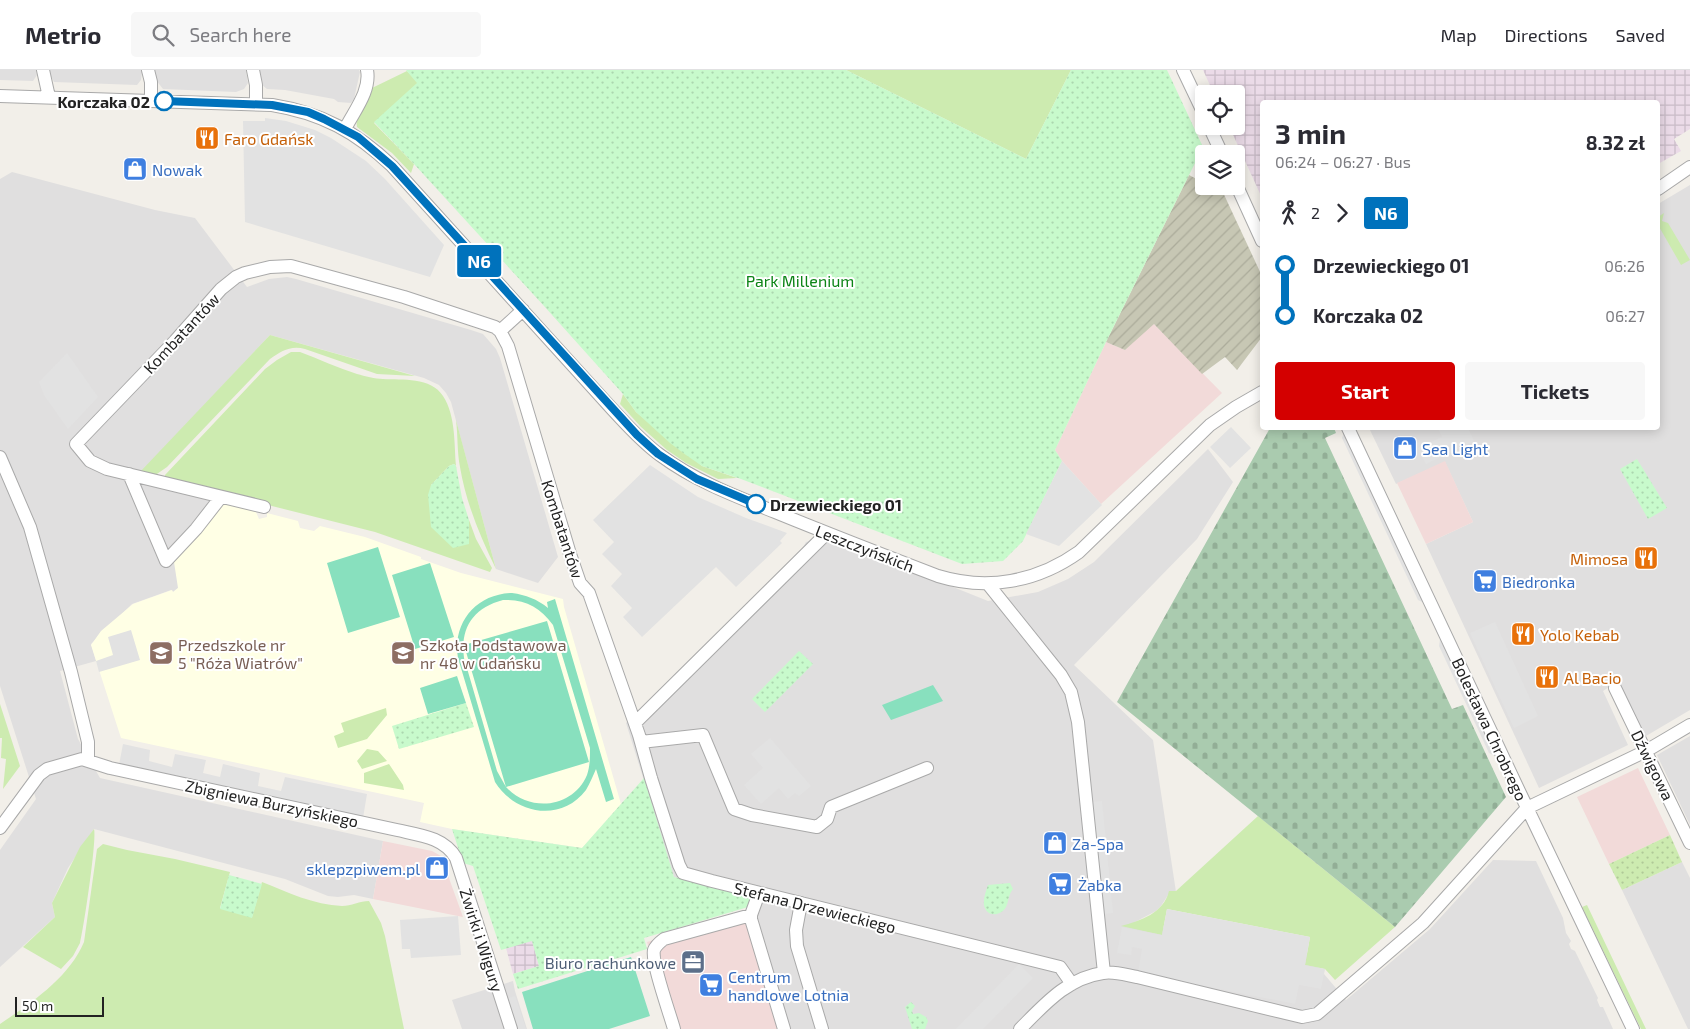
<!DOCTYPE html>
<meta charset="utf-8">
<style>
:root{--surface:#fff;--page:#f7f7f7;--text:#2b2b33;--muted:#7c7c81;--line:#e1e1e2;--accent:#d40000}
body{margin:0;font-family:"Exo 2",sans-serif;background:var(--page);color:var(--text);height:100vh;display:flex;flex-direction:column;font-size:19px;white-space:nowrap}
*{box-sizing:border-box;margin:0}
p{font-size:16px;color:var(--muted)}
.icon{flex:none;width:28px;height:28px;fill:none;stroke:currentColor;stroke-width:2;stroke-linecap:round;stroke-linejoin:round}
.map{position:relative;flex:1;overflow:hidden}
.side{position:absolute;left:1260px;top:30px;width:400px;height:330px;display:flex;flex-direction:column;background:var(--surface);border-radius:5px;box-shadow:0 2px 12px #0003}
.side>*{flex:none}
.badge{padding:0 10px;border-radius:4px;font-size:18px;line-height:32px}
.controls{position:absolute;left:1195px;top:15px;display:grid;gap:10px}
.controls a{display:grid;place-items:center;width:50px;height:50px;border-radius:5px;background:var(--surface);box-shadow:0 2px 12px #0003;font-size:25px}
.scale{position:absolute;left:15px;bottom:12px;width:89px;box-sizing:border-box;padding-left:5px;border:2px solid #222;border-top:0;font-size:14px;line-height:18px;white-space:nowrap;color:#222;-webkit-text-stroke:4px #fff;paint-order:stroke}
.map>.badge{position:absolute;translate:-50% -50%;box-shadow:0 0 0 2px #fff}
.legs{display:flex;align-items:center;gap:8px;height:55px;padding:0 15px;font-size:16px}
.legs p{margin-inline-start:auto}
.headline{display:flex;align-items:center;justify-content:space-between;height:85px;padding:0 15px}
h1{font-size:28px;font-weight:700;line-height:38px}
.cta{display:flex;gap:10px;margin-top:auto;padding:10px 15px}
.cta a{flex:1;height:58px;border-radius:5px;background:var(--accent);color:#fff;font-size:20px;font-weight:700;line-height:58px;text-align:center}
.cta a+a{background:var(--page);color:var(--text)}
ul{padding:0 15px;list-style:none}
li{display:flex;align-items:center;gap:18px;height:50px;font-size:19px}
li i{display:grid;place-items:center;width:8px;height:100%;margin:0 6px;background:currentColor}
li i::after{content:'';width:12px;height:12px;margin:-6px;border:4px solid;border-radius:50%;background:var(--surface)}
li p{margin-inline-start:auto}
li:first-child i{background:linear-gradient(#0000 50%,currentColor 0)}
li:last-child i{background:linear-gradient(currentColor 50%,#0000 0)}
header{display:flex;align-items:center;gap:30px;box-sizing:border-box;height:70px;padding:0 25px;background:var(--surface);border-bottom:1px solid var(--line)}
header strong{font-size:24px}
nav{display:flex;gap:28px;margin-inline-start:auto;font-size:18px}
.search{width:350px;height:45px;background:var(--page);display:flex;align-items:center;gap:12px;box-sizing:border-box;padding:0 18px;border-radius:5px;color:var(--muted);font-size:19px}
.map>svg:first-child{display:block}
</style>
<header>
<strong>Metrio</strong>
<div class="search"><svg class="icon" aria-label="search" viewBox="0 0 24 24"><circle cx="10" cy="10" r="6"/><path d="M15 15l6 6"/></svg>Search here</div>
<nav><a>Map</a><a>Directions</a><a>Saved</a></nav>
</header>
<div class="map">
<svg width="1690" height="959" viewBox="0 0 1690 959">
<defs>
<pattern id="industrial-grid" width="8" height="8" patternUnits="userSpaceOnUse" patternTransform="scale(1.25)"><rect width="8" height="8" fill="#ebdbe8"/><path d="M0 4h8M4 0v8" fill="none" stroke="#c9bcc7"/></pattern>
<pattern id="construction-furrows" width="10" height="10" patternUnits="userSpaceOnUse" patternTransform="scale(1.25)"><rect width="10" height="10" fill="#c7c7b4"/><path d="M-1 1l2-2M0 10L10 0M9 11l2-2" fill="none" stroke="#abab9a"/></pattern>
<pattern id="cemetery-stones" width="16" height="16" patternUnits="userSpaceOnUse" patternTransform="scale(1.25)"><rect width="16" height="16" fill="#aacbaf"/><path d="M2 7V4a2 2 0 0 1 4 0v3zM10 15v-3a2 2 0 0 1 4 0v3z" fill="#92ae96"/></pattern>
<pattern id="park-dots" width="8" height="8" patternUnits="userSpaceOnUse" patternTransform="scale(1.25)"><rect width="8" height="8" fill="#c8facc"/><path d="M2 2h.1M6 6h.1" fill="none" stroke="#acd6af" stroke-width="1.8" stroke-linecap="round"/></pattern>
<pattern id="garden-dots" width="8" height="8" patternUnits="userSpaceOnUse" patternTransform="scale(1.25)"><rect width="8" height="8" fill="#cdebb0"/><path d="M2 2h.1M6 6h.1" fill="none" stroke="#b0c997" stroke-width="1.8" stroke-linecap="round"/></pattern>
</defs>
<rect width="100%" height="100%" fill="#f2efe9"/>
<path fill="#e0dfdf" d="M0,0H36L37,5L33,11L0,10Z
M48,0H142V2L141,10L137,15L54,12Z
M153,0H246L248,13L244,19L236,22L163,19L156,10Z
M258,0H359L360,2L354,29L351,33L338,32L334,29L285,20L267,19L261,14Z
M12,102L155,140L195,148L247,217L269,209L287,207L296,209L471,260L483,264L496,279L500,288L558,487L538,513L496,499L451,332L446,323L439,315L424,308L270,265L143,400L227,433L178,518L173,522L171,520L132,534L91,574L96,591L60,601L78,669L100,708L383,771L373,829L354,825L338,827L328,826L285,809L94,759L68,798L52,833L55,847L0,897V780L36,729L0,616V109Z
M1690,115V640L1646,666L1618,611L1603,621L1628,675L1539,718L1426,474L1473,452L1445,392L1396,414L1369,358H1658V134Z
M1208,379L1233,412L1197,469L1074,595L1153,670L1176,822L1168,825L1161,836L1156,841L1135,852L1308,885L1346,930L1430,859L1493,790L1536,791L1563,848L1566,863L1571,871L1569,874L1571,879L1575,881L1598,928L1597,930L1600,937H1603L1613,959H787L747,824L674,807L626,653L802,479L806,472L826,466L988,531L1038,522L1068,509L1094,492Z
M1690,666V755L1657,685Z
M1682,792L1690,808V959H1688L1622,820Z
M513,911L515,921L527,959H462L452,930Z"/>
<path fill="#f2dad9" d="M1153,253L1222,323L1101,434L1062,391L1055,380L1106,272L1125,280Z
M1445,391L1473,452L1426,474L1397,413Z
M1638,698L1670,765L1609,794L1577,727Z
M383,771L432,781L441,786L463,847L373,829Z
M749,843L787,959H674L647,872Z"/>
<path fill="url(#industrial-grid)" d="M1203,0H1690V59L1674,69L1681,81L1658,94V32H1262V128L1229,56H1236V24H1214Z
M532,870L539,896L513,904L506,878Z"/>
<path fill="#ffffe5" d="M227,433L256,442L259,449L267,447V443L298,451L300,458L314,461L320,456L365,467L421,487V489L461,503L563,529L564,537L621,734L582,778L452,759L420,752L424,733L121,668L91,575L101,561L133,534L172,520L173,522L178,518L174,492L220,436Z"/>
<path fill="url(#construction-furrows)" d="M1189,105L1204,113V116H1220L1262,206V267L1237,300L1225,287L1202,304L1154,254L1125,280L1106,272Z"/>
<path fill="#cdebb0" d="M846,0H1071L1026,89Z
M407,1L418,13L374,53L414,94L411,103L392,83L357,57L356,47L372,18Z
M1664,143L1662,151L1668,153L1690,190L1681,195L1658,155V147Z
M270,265L415,306L377,304L305,279C291,275 281,281 270,289L167,397L154,406L140,402Z
M291,282H300C319,289 338,298 357,304C365,306 375,309 383,309C402,310 431,307 443,326C456,346 454,374 456,396L454,394L449,396L431,415L468,474L469,450L476,469L492,498L490,502L375,462L165,409V405L265,299L277,290Z
M623,324L636,342L702,396L737,408L718,409L686,393L667,380L641,357L620,334Z
M456,350L496,499C480,466 466,433 460,397C457,382 458,366 456,350Z
M0,634L20,696L3,719L6,689L1,688L2,668H0Z
M386,638L387,645L367,669L338,678L334,666L344,662L341,653Z
M367,679L378,681L387,691L362,699L357,691Z
M389,694L403,715L404,720L364,713V703Z
M1258,746L1395,857L1335,910L1325,899L1305,895L1310,867L1167,839L1162,865L1121,856C1140,851 1164,843 1169,821H1176Z
M94,759C97,769 84,857 80,873L73,886L61,899L23,877L55,847L52,833L80,777Z
M103,774L127,780L175,789L230,802L220,838L252,847L262,812C287,822 314,835 342,836C351,836 360,831 369,831L381,853L385,866L404,959H0V954C31,933 69,908 84,872L97,779Z
M1587,835L1646,959H1641L1582,837Z"/>
<path fill="url(#cemetery-stones)" d="M1270,358H1334L1336,363L1325,368L1452,639L1463,635L1506,727L1395,857L1117,632Z"/>
<path fill="url(#park-dots)" d="M406,0H846L1026,89L1071,0H1167L1203,77L1106,272L1055,380L1062,391L1023,471L1003,491L962,494L741,409L702,396L686,385L670,373L636,342L623,324L544,236L414,94L374,52L417,13Z
M1637,389L1667,438L1648,449L1620,399Z
M454,394L456,396L462,428L469,450V474L453,478L431,457L428,425L431,415L449,396Z
M799,581L813,594L765,642L752,629Z
M466,633L474,657L399,679L392,656Z
M644,708L674,807L747,824L751,829L748,837L644,868L647,879L518,919L513,904L539,896L532,871L501,880L473,796L463,793L452,759L582,778Z
M229,805L262,814L252,848L220,839Z
M1010,813L1013,819C1008,825 1009,831 1006,837C1000,847 986,847 984,835C983,829 986,821 988,815Z
M911,932L915,936L912,941L913,944L919,943L926,947L928,951L925,959H912L905,937Z"/>
<path fill="url(#garden-dots)" d="M1670,765L1682,792L1622,820L1609,794Z"/>
<path fill="#88e0be" fill-rule="evenodd" d="M378,477L400,547L348,563L327,493Z
M430,493L454,567L415,579L392,505Z
M512,523C526,525 537,529 548,538L547,532L555,529L614,729L606,732L596,699C593,706 590,713 586,720C561,753 515,744 495,712L458,588C452,553 476,524 512,523ZM503,530C525,529 540,537 553,555L590,678C590,688 590,696 587,705C573,738 530,743 506,717L589,692L547,551L464,575L506,717L497,701L464,588C460,558 473,538 503,530Z
M457,606L466,633L428,644L420,618Z
M933,615L943,631L891,650L882,635Z
M631,887L650,946L609,959H533L522,922Z"/>
<path fill="#e2e2e2" d="M265,48L286,51L315,60L331,68L366,91L385,109L444,175L430,207L245,152L243,51H265Z
M67,283L98,327L68,359L44,325L39,312Z
M1231,357L1251,378L1230,398L1210,377Z
M1438,358H1468L1474,371L1426,394L1418,378L1442,367Z
M1344,362L1424,533L1418,530L1342,368Z
M1062,391L1102,435L1059,476L1026,464Z
M650,395L698,427L746,448L787,463L780,471L782,473L736,517L716,497L642,567L623,547L632,538L611,516L622,504L602,484L614,472L593,450Z
M1495,552L1538,646L1514,658L1470,563Z
M131,560L140,590L99,602L96,591L113,585L108,567Z
M1440,569L1495,686L1489,683L1439,576Z
M770,668L811,716L799,726L795,723L788,729L779,718L761,734L744,715L763,698L751,684Z
M123,674L150,680L149,691L172,697L175,684L206,690L203,703L220,707L223,694L260,703L258,716L281,721L285,707L367,724L363,748L119,695Z
M1102,731L1113,843L1103,844L1092,732Z
M1167,839L1310,867L1305,895L1325,899L1321,919L1299,915L1295,934L1138,903L1142,879L1132,877L1131,885L1117,883L1122,857L1162,865Z
M458,846L461,885L411,888L410,879H402L400,850Z
M1019,894L1033,908L983,959H956Z
M515,926L526,959H516L506,929Z"/>
<g fill="none" stroke-linecap="round" stroke-linejoin="round">
<defs>
<path id="minor" d="M43,0L49,27
M148,0L151,12V30
M253,0L256,15V34
M1183,0L1204,44
M0,26L272,35C322,43 356,62 392,96L613,340C628,356 642,372 660,385C695,411 735,426 775,442C829,464 883,485 938,506C987,521 1037,512 1079,482L1210,355L1236,337L1262,322
M1209,56L1222,84
M345,59C354,41 371,21 367,0
M1236,114L1262,171
M1658,119L1690,97
M500,261L523,240
M1348,358L1519,721L1633,959
M0,387L30,457L71,602L88,672V690
M129,404L166,491L196,459L221,427
M264,437L107,399L90,391L76,374L175,271L221,219L236,207L245,203L270,197L291,196L404,227L495,257L500,261L508,276L570,484L580,513L589,523L639,665L651,708L679,795L683,803L712,811L1060,897L1072,914
M988,514L1061,605L1071,622L1078,652L1104,903
M1615,618L1690,773
M635,653L827,463
M641,672L703,665L734,739L752,745L817,757L827,749L831,737L927,698
M0,758L39,705L47,699L82,689L110,698L397,760C419,765 444,767 456,788L511,959
M759,823L751,845V849L784,959
M801,833L796,860L797,876L822,959
M674,959C670,944 651,892 654,880C656,875 660,872 664,869L751,845
M1020,959C1044,935 1067,908 1103,903C1114,901 1126,905 1137,907L1302,947L1317,944L1423,853L1527,738L1646,681L1690,655"/>
</defs>
<use href="#minor" stroke="#a9a9a9" stroke-width="14"/>
<use href="#minor" stroke="#fff" stroke-width="12"/>
</g>
<g fill="none" stroke-linecap="round" stroke-linejoin="round">
<defs>
<path id="line-1" d="M164,31L272,35L308,42L324,49L358,67L392,96L637,365L658,384L697,409L756,434"/>
</defs>
<use href="#line-1" stroke="#fff" stroke-width="11"/>
<use href="#line-1" stroke="#0072bc" stroke-width="8"/>
</g>
<defs>
<symbol id="restaurant-square" viewBox="-11 -11 22 22"><rect x="-9" y="-9" width="18" height="18" rx="4" fill="#e8710a" stroke="#fff"/><path d="M-5-6h1v4h1v-4h1v4h1v-4h1v5L-1.5 .5V6h-2V.5L-5-1ZM5-6V6H3V1.5H1.5Q1.5-4 5-6Z" fill="#fff"/></symbol>
<symbol id="shop-square" viewBox="-11 -11 22 22"><rect x="-9" y="-9" width="18" height="18" rx="4" fill="#3f7fe0" stroke="#fff"/><path d="M-5-2.5h2.3a2.7 3.5 0 0 1 5.4 0H5L5.5 6h-11ZM-1.5-2.5h3a1.5 2.3 0 0 0-3 0Z" fill="#fff"/></symbol>
<symbol id="supermarket-square" viewBox="-11 -11 22 22"><rect x="-9" y="-9" width="18" height="18" rx="4" fill="#3f7fe0" stroke="#fff"/><path d="M-6-5.5h2.5l.6 2H6L4.5 2H-2.5L-4.4-4H-6ZM-1.5 3.2a1.3 1.3 0 1 0 .1 0ZM3 3.2a1.3 1.3 0 1 0 .1 0Z" fill="#fff"/></symbol>
<symbol id="school-square" viewBox="-11 -11 22 22"><rect x="-9" y="-9" width="18" height="18" rx="4" fill="#8d6e63" stroke="#fff"/><path d="M0-5L7-2L0 1L-7-2ZM-4 1L0 2.5L4 1V4Q0 6-4 4Z" fill="#fff"/></symbol>
<symbol id="office-square" viewBox="-11 -11 22 22"><rect x="-9" y="-9" width="18" height="18" rx="4" fill="#5c6f8a" stroke="#fff"/><path d="M-6-3h4V-5.5h4V-3h4V5H-6ZM-1-4.5V-3h2v-1.5ZM-6 0V1H6V0Z" fill="#fff"/></symbol>
</defs>
<g fill-rule="evenodd">
<use href="#restaurant-square" x="193" y="54" width="28" height="28"/>
<use href="#shop-square" x="121" y="85" width="28" height="28"/>
<use href="#shop-square" x="1391" y="364" width="28" height="28"/>
<use href="#restaurant-square" x="1632" y="474" width="28" height="28"/>
<use href="#supermarket-square" x="1471" y="497" width="28" height="28"/>
<use href="#restaurant-square" x="1509" y="550" width="28" height="28"/>
<use href="#school-square" x="147" y="569" width="28" height="28"/>
<use href="#school-square" x="389" y="569" width="28" height="28"/>
<use href="#restaurant-square" x="1533" y="593" width="28" height="28"/>
<use href="#shop-square" x="1041" y="759" width="28" height="28"/>
<use href="#shop-square" x="423" y="784" width="28" height="28"/>
<use href="#supermarket-square" x="1046" y="800" width="28" height="28"/>
<use href="#office-square" x="679" y="878" width="28" height="28"/>
<use href="#supermarket-square" x="697" y="901" width="28" height="28"/>
</g>
<g fill="#fff" stroke="#0072bc" stroke-width="2.5">
<circle cx="164" cy="31" r="9"/>
<circle cx="756" cy="434" r="9"/>
</g>
<g text-anchor="middle" dominant-baseline="central" stroke-width="4" stroke-linejoin="round" paint-order="stroke">
<g font-size="16" font-weight="bold" fill="#222" stroke="#fff" text-anchor="end">
<text x="150" y="31">Korczaka 02</text>
<text x="770" y="434" text-anchor="start">Drzewieckiego 01</text>
</g>
<g font-size="16" fill="#c56008" stroke="#fff" text-anchor="start">
<text x="224" y="68">Faro Gdańsk</text>
<text x="1628" y="488" text-anchor="end">Mimosa</text>
<text x="1540" y="564">Yolo Kebab</text>
<text x="1564" y="607">Al Bacio</text>
</g>
<g font-size="16" fill="#366cbe" stroke="#fff" text-anchor="start">
<text x="152" y="99">Nowak</text>
<text x="1422" y="378">Sea Light</text>
<text x="1502" y="511">Biedronka</text>
<text x="1072" y="773">Za-Spa</text>
<text x="420" y="798" text-anchor="end">sklepzpiwem.pl</text>
<text x="1078" y="814">Żabka</text>
<text x="728" y="906">Centrum<tspan x="728" dy="18">handlowe Lotnia</tspan></text>
</g>
<g font-size="16" fill="#0c8416" stroke="#fff">
<text x="800" y="210">Park Millenium</text>
</g>
<g font-size="16" fill="#222" stroke="#fff">
<text transform="translate(181 263) rotate(-47)">Kombatantów</text>
<text transform="translate(563 459) rotate(72)">Kombatantów</text>
<text transform="translate(865 478) rotate(21)">Leszczyńskich</text>
<text transform="translate(1490 659) rotate(65)">Bolesława Chrobrego</text>
<text transform="translate(1653 695) rotate(64)">Dźwigowa</text>
<text transform="translate(272 733) rotate(12)">Zbigniewa Burzyńskiego</text>
<text transform="translate(815 837) rotate(14)">Stefana Drzewieckiego</text>
<text transform="translate(482 870) rotate(72)">Żwirki i Wigury</text>
</g>
<g font-size="16" fill="#785e54" stroke="#fff" text-anchor="start">
<text x="178" y="574">Przedszkole nr<tspan x="178" dy="18">5 "Róża Wiatrów"</tspan></text>
<text x="420" y="574">Szkoła Podstawowa<tspan x="420" dy="18">nr 48 w Gdańsku</tspan></text>
</g>
<g font-size="16" fill="#4e5e75" stroke="#fff" text-anchor="end">
<text x="676" y="892">Biuro rachunkowe</text>
</g>
</g>
</svg>
<div class="controls">
<a><svg class="icon" aria-label="locate" viewBox="0 0 24 24"><circle cx="12" cy="12" r="6"/><path d="M12 2v4M12 18v4M2 12h4M18 12h4"/></svg></a>
<a><svg class="icon" aria-label="layers" viewBox="0 0 24 24"><path d="M12 4l9 5-9 5-9-5zM3 14l9 5 9-5"/></svg></a>
</div>
<div class="scale">50 m</div>
<b class="badge" style="left:479px;top:191px;background:#0072bc;color:#fff">N6</b>
<section class="side">
<div class="headline"><div><h1>3 min</h1><p>06:24 – 06:27 · Bus</p></div><b>8.32 zł</b></div>
<div class="legs"><svg class="icon" aria-label="walk" viewBox="0 0 24 24"><circle cx="13" cy="4" r="2"/><path d="M13 8l-2 6 4 7M11 14l-3 7M7 12l3-4h3l4 4"/></svg>2<svg class="icon" aria-label="forward" viewBox="0 0 24 24"><path d="M9 5l7 7-7 7"/></svg><b class="badge" style="background:#0072bc;color:#fff">N6</b></div>
<ul>
<li><i style="color:#0072bc"></i><b>Drzewieckiego 01</b><p>06:26</p></li>
<li><i style="color:#0072bc"></i><b>Korczaka 02</b><p>06:27</p></li>
</ul>
<div class="cta"><a>Start</a><a>Tickets</a></div>
</section>
</div>
